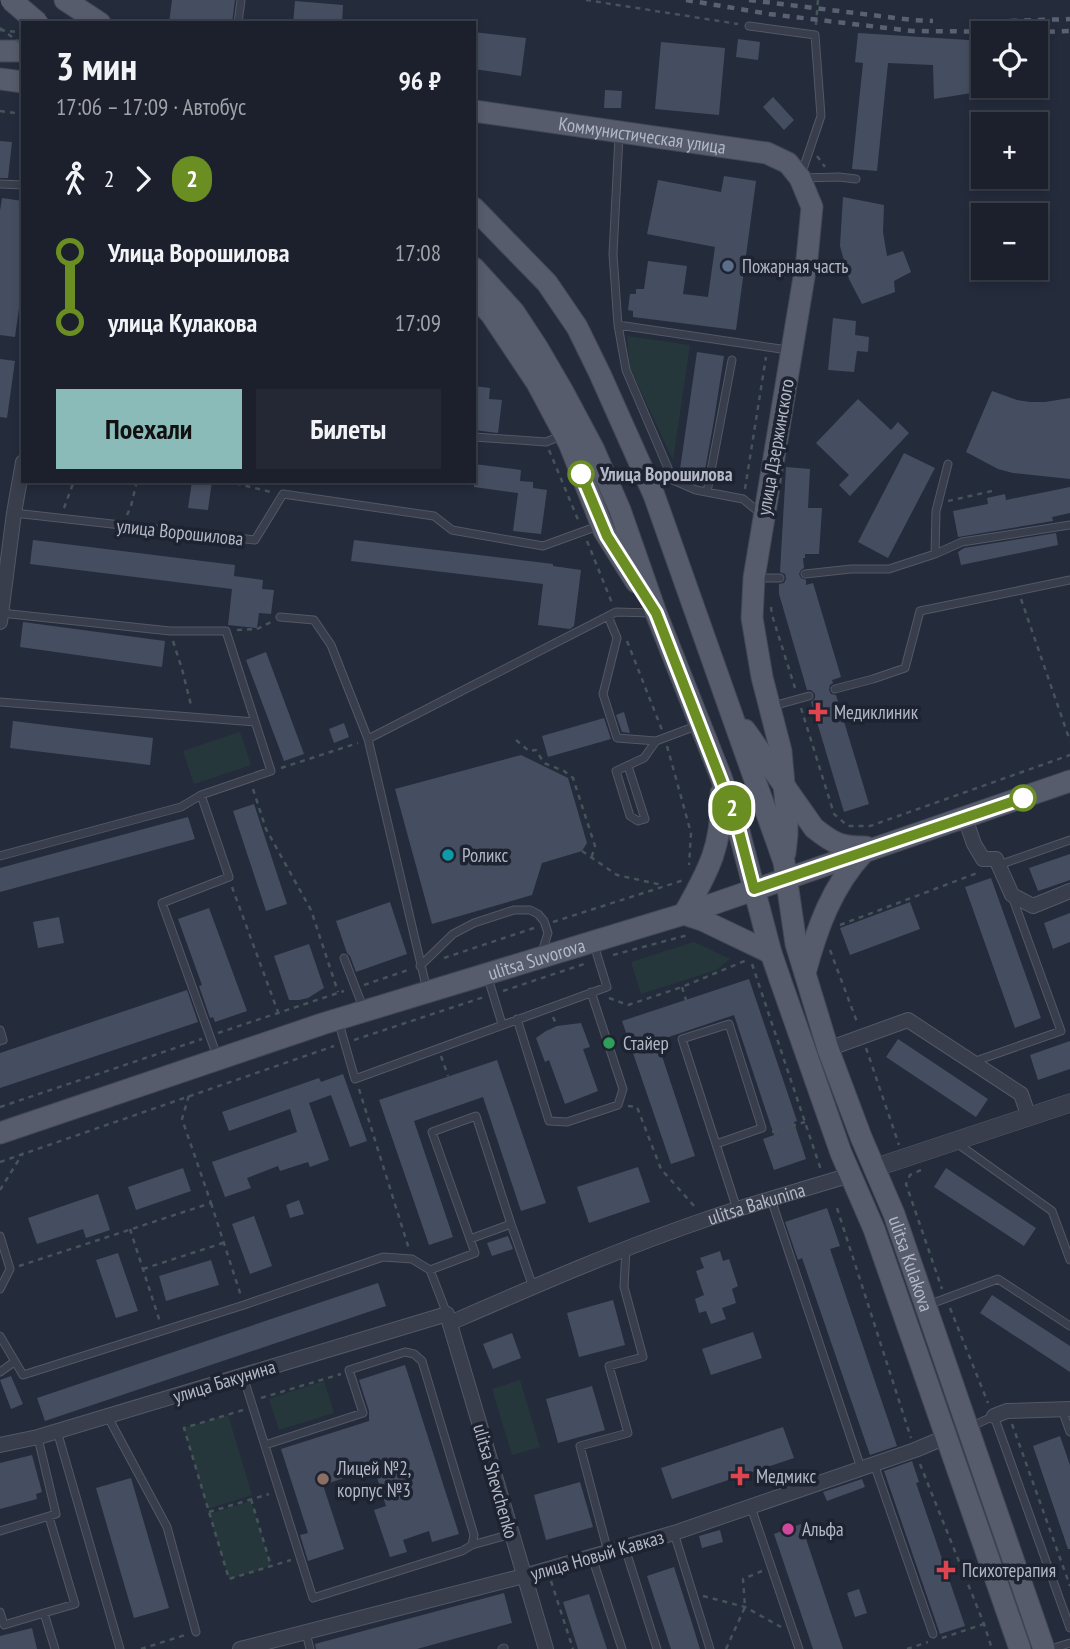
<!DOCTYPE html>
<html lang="ru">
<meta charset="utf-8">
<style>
:root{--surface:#1b202c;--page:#242834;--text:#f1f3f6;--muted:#a0a3a9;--line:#393e48;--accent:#8bbbb9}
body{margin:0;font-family:"PT Sans Narrow",sans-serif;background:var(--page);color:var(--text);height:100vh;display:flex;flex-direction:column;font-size:26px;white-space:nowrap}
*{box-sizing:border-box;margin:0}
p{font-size:23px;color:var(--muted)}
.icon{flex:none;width:38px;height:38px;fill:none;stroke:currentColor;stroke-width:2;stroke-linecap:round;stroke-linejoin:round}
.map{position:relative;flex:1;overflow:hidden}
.drawer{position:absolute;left:21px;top:21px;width:455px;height:462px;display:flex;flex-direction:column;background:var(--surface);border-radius:0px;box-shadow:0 4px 10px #0003,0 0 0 2px var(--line)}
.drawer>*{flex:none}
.badge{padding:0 14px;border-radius:23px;font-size:24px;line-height:46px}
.buttons{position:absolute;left:971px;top:21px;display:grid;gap:14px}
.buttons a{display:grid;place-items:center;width:77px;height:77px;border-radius:0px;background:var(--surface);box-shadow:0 4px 10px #0003,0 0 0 2px var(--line);font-size:35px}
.map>.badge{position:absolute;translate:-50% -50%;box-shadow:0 0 0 4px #fff}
.legs{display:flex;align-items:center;gap:10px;height:77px;padding:0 35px;font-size:23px}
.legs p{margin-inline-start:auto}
.headline{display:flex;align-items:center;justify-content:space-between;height:119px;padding:0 35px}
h1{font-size:38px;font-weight:600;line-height:52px}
.primary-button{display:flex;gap:14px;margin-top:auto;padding:14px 35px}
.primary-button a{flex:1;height:80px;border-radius:0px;background:var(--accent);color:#111;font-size:28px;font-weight:600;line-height:80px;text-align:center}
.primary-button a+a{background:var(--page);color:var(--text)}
ul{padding:0 35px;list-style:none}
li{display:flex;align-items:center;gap:24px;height:70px;font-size:26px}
li i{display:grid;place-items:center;width:10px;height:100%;margin:0 9px;background:currentColor}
li i::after{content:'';width:18px;height:18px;margin:-9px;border:5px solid;border-radius:50%;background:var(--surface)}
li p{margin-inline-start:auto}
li:first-child i{background:linear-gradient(#0000 50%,currentColor 0)}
li:last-child i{background:linear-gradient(currentColor 50%,#0000 0)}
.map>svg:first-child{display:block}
</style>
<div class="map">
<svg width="1070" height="1649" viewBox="0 0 1070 1649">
<rect width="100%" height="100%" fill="#242b3b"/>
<path fill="#26373c" d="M627,336L690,345L673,460L630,368Z
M240,732L251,765L194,784L183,751Z
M694,942L730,959L716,970L641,994L631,962Z
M520,1380L540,1447L512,1455L492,1389Z
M324,1381L334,1413L279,1430L269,1399Z
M228,1415L252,1495L208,1509L184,1428Z
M251,1501L271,1566L229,1579L209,1514Z"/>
<path fill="#454e60" d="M172,0H235L232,23H169Z
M295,1L343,5L342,23H293Z
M474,32L526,38L521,76L474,69Z
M858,33L984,41V91L934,99L933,65L888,63L877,171L852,169L863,63L855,62Z
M738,39L760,42L758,60L736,57Z
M661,42L725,48L719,115L655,109Z
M605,90L622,91L621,108H604Z
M773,97L794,120L784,130L763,107Z
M0,141L12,142L8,178H0Z
M724,176L756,181L736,330L633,317V311L628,310L630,294H636V289H644L648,261L687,266L683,294L708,297L715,247L647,234L658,180L721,192Z
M843,197L884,205L883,232L887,256L903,251L911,272L894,281L895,292L862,304L849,279L840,246Z
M2,198L23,201V280L15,337L0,335V211Z
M833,318L856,321L855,335L869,337L868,352L857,351L854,372L828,370Z
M697,352L724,356L714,420L703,481L686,479L679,476Z
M0,359L15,361L7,418L0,417Z
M474,386L490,388L489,399L502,400L498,433L474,430Z
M992,391L1017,400L1030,402H1045L1070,398V479L1013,473L998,469L966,452Z
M858,399L891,430L898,422L909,433L850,496L839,485L849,475L816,443Z
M904,453L935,468L888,558L858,542Z
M474,464L521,470L520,481L533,482V488L547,490L541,534L513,531L518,493L474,487Z
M786,467L810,469L808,508H822L819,554H805V558H803L804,568L801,570L799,574L801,578L806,580V585L813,583L841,677L832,680L833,683L830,685L829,690L831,694L836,695L869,804L844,812L811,702L815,698V694L811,690H807L779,594V584L784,583L786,579L785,574L780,572Z
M192,481H212L208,510L188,508Z
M1070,487V513L1052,517L1053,521L958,537L953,511L988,504L987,498L1005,494L1006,500Z
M1056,533L1058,545L961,565L958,552L964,548Z
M33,540L235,565L234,576L263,580L262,589L274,590L271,614L259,613L257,628L228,625L232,589L30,564Z
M354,540L553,564V566L581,570L574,626L570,629L538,625L543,584L351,561Z
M23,622L165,641L162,667L20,647Z
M266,652L304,754L284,761L246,660Z
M624,712L630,733L622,732L616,715Z
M604,718L611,739L548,757L542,736Z
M13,721L153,738L150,765L10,748Z
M344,723L349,737L334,743L329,729Z
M521,755L568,778L587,843L582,851L542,863L532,895L432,924L395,789Z
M254,804L287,904L266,911L233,811Z
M188,817L195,839L0,892V868Z
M1070,854V880L1038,891L1029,868Z
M991,878L1041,1018L1015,1028L965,887Z
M390,902L407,954L356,972L350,956L347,953L336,921Z
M910,902L920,929L850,955L840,928Z
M209,908L247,1011L215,1022L213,1017L210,1018L199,986L202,985L178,919Z
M1070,913V942L1053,949L1044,923Z
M59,917L64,943L38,948L33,922Z
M309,944L324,988L308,998L299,1000H289L274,956Z
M749,979L797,1121L794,1122L806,1159L774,1170L763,1139L774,1135L734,1015L657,1041L695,1156L671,1164L622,1021Z
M187,990L198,1022L0,1088V1053Z
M581,1023L590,1047L583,1049L598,1091L565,1104L549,1060L545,1062L536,1038L546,1031L557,1026Z
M898,1039L988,1099L976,1117L886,1057Z
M1070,1041V1069L1038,1080L1030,1055Z
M497,1060L546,1203L521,1211L483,1097L414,1121L453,1237L429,1245L379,1100Z
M343,1074L367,1141L350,1147L331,1095L309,1103L329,1160L310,1167L308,1162L280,1171L278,1166L247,1178L251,1188L225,1197L212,1162L297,1132L290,1109L229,1131L222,1112L319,1078L321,1082Z
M638,1167L650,1202L589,1223L577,1187Z
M183,1168L191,1191L136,1210L128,1187Z
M946,1168L1036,1228L1024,1246L934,1187Z
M98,1194L110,1230L86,1238L83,1229L37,1244L28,1218Z
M299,1200L304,1214L290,1218L286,1205Z
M827,1208L840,1246L830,1249L897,1446L870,1455L802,1258L798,1260L785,1222Z
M254,1216L272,1266L250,1274L232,1224Z
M508,1236L513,1249L492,1256L487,1243Z
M720,1251L723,1261L729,1259L738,1286L732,1289L736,1303L722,1308L726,1319L711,1324L706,1311L699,1313L695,1299L704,1295L696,1271L704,1268L700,1258Z
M118,1253L138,1311L116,1318L96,1260Z
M211,1260L219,1285L166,1301L159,1276Z
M378,1283L386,1306L45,1421L37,1398Z
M992,1295L1070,1346V1372L980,1313Z
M613,1300L625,1345L579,1357L567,1313Z
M753,1332L762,1358L711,1375L702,1349Z
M512,1333L521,1358L493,1369L483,1344Z
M405,1365L459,1534L432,1542L429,1531L403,1540L407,1552L390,1557L374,1510L386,1506L374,1468L323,1485L344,1549L308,1561L300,1535L308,1533L281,1449L369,1421V1411L359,1380Z
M11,1376L23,1404L11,1409L0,1380Z
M592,1386L605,1430L558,1443L546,1399Z
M783,1427L794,1458L672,1499L661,1468Z
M1060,1436L1070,1465V1549H1068L1033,1446Z
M32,1455L42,1492L36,1494L37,1499L0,1509V1463Z
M912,1461L919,1482L916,1483L965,1626L940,1634L884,1471Z
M131,1478L169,1608L134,1618L96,1488Z
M862,1479L865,1487L827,1501L823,1492Z
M580,1482L593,1527L546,1540L534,1495Z
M801,1524L843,1649H813L774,1534Z
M720,1530L723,1542L702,1548L699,1536Z
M674,1567L691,1620L700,1649H671L647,1576Z
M859,1589L867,1613L855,1617L847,1593Z
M504,1593L512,1623L417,1649H316L315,1644Z
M589,1594L594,1610L607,1649H578L563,1602Z
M32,1628L37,1649H0V1636Z"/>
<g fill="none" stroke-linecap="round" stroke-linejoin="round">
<defs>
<path id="service" d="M238,23L241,0
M749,26L815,35L821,116L800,178L839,177L856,179
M619,136L613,254L618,325L626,370L673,480L696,490L743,499L760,513
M0,184L23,185
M618,325L788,350
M474,437L546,442L561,436
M707,492L732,360
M14,513L255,540L283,494L434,516L452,530L543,546L598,526
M935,554L936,511L948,464
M805,574L851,569H889L935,554L962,542L1070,525
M758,578H780
M608,616L617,638L603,694L617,738L656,741
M280,617L314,620L331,645L368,739
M835,689L873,679L905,668L920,611L1070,580
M0,702L255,722
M773,706L809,696
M628,766L645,819L638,821L630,816L616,771L644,758L656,741L696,726
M201,795L229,877L162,903L217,1056
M0,856L181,807L201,795L271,771L226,631H170L1,613
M999,865L1070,840
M344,958L364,1010
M420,966L453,934L474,923L514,910H530L538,914L544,921L548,933L541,955
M488,978L502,1024
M427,990L368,739L608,616L616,612L652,613
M517,1019L549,1121L567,1122L618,1105L623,1089L591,992
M338,1020L355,1079L607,987L594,945
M0,1030L3,1040L0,1041
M973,1062L1061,1031L1013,899
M716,1144L762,1128L729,1024L682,1039L737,1209
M958,1144L1052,1211L1070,1260
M771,1199L861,1468
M511,1224L533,1287
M0,1236L10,1269L0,1289
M430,1270L475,1253L432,1132L476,1116L511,1224L470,1239
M928,1305L998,1279L1070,1326
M0,1336L23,1375L244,1305L383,1257L412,1259L430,1270L447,1314
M0,1372L14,1362
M243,1376L313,1598L462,1551L472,1545L474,1535L422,1361L414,1354L405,1352L349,1370L363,1413L265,1445
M1062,1410L1070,1432
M108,1417L167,1527L196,1632
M970,1427L994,1416L1070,1628
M57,1431L120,1649
M874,1464L933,1634
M751,1507L799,1649
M0,1531L56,1514L38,1438
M674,1533L710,1649
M472,1545L511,1534
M625,1548L657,1649
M608,1552L580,1446L628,1433L609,1366L643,1357L624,1287L626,1249
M592,1557L622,1649
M0,1612L4,1625L44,1613L55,1649
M44,1613L75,1604L49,1517
M306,1633L310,1649
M502,1649L504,1648
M1051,1649L1070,1643"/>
<g id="minor">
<path d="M0,622L14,513L23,462"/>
<path d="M965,818L974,844L983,859H996L1012,895L1033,906L1070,891"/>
<path d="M828,1049L908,1020L1021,1094L1029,1117"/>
<path id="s1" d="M450,1323C535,1286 619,1249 707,1219C754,1203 802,1190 850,1175"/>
<path d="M994,1416L1007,1411L1070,1409"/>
<path d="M0,1445L38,1437L447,1314L546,1649"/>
<path d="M240,1649L524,1576L674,1533L915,1450L946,1437"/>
</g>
<path id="tertiary" d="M874,1168L1070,1103"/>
<g id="primary">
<path d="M65,0L100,23"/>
<path d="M0,51H23"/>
<path d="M0,79L23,82"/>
<path id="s2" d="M474,111L767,153L788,163L800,178L812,207L807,259L754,578L752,618L762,677L781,751L787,817V835L785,853"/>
<path id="s3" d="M474,208L547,283L577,327L600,374L654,495L784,862L796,944L828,1049L861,1137L894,1214L1044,1649"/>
<path d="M474,268L514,312L537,347L562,390L594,450L620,510L656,613L721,777L736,820L771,953L781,982L841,1153L874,1229L1020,1649"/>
<path d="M474,296L491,314L537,383L569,443L604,531L636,582"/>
<path d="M745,730L814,828C834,844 841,847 866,847"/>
<path d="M721,793C723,844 709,870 684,914L702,920L771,953"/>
<path d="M805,973C817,928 832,886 864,852"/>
<path id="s4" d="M0,1133L322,1024L684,914L1070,781"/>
</g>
</defs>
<use href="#service" stroke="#535866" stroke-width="9"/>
<use href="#minor" stroke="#535866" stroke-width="16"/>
<use href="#tertiary" stroke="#535866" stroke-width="19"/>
<use href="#primary" stroke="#414754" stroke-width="23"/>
<path stroke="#445459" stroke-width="2.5" stroke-dasharray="5 5" stroke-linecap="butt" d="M586,0L738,24
M816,25L818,0
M0,30L17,32
M0,111L23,114
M817,156L825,167
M549,450L579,522
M161,481H175
M226,481L271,492
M745,489L766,357
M948,501L992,491
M64,508L74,481
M127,515L131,506L137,481
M587,541L612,603
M1021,599L1070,741
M771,607L772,615L795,688
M237,630L257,629L271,622
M173,641L182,669L191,705
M627,641L662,730
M801,708L834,814L848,826H870L1070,755
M516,740L529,751L536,750L544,763L564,771L573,778L595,846L591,859
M667,746L691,833L689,865
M281,768L358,743
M253,789L266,829L311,910L338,992
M582,851L617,875L662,885
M232,887L278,1012
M553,922L684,880
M840,925L977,873
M830,950L857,1022
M613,955L688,935
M444,958L537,927
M752,964L821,1170
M364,985L411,969
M682,987L686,1000
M503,991L584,964
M609,998L628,1005L682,987L747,960
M553,1017L557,1026
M218,1033L344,991
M354,1040L484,997
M866,1048L899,1145
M441,1056L448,1076
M359,1089L409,1249
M628,1106L637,1107L661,1169L695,1207
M0,1107L202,1039
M772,1132L805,1122
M0,1162L334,1046
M921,1170L910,1175L906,1184L942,1289
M0,1190L23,1153
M211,1203L241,1296
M837,1208L911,1438
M130,1229L160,1322
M19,1266L211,1203L182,1119L189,1095
M143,1269L223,1243
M950,1308L988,1403
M261,1398L341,1374
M243,1410L184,1428L229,1579L291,1560
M1012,1424L1070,1586
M920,1464L984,1624L992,1649
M251,1499L271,1566
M209,1512L269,1494
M551,1581L573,1649
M703,1596L745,1607L781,1627
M942,1638L984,1624
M141,1649L188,1634
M726,1649L745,1607L743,1579L762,1571
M907,1649L928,1642"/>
<use href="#service" stroke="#383e4b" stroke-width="7"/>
<use href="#minor" stroke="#383e4b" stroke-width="14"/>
<use href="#tertiary" stroke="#383e4b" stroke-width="18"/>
<use href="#primary" stroke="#565c6b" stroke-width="21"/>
<path stroke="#5a6172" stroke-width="4.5" stroke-dasharray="7 7" stroke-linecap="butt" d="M686,0L769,14L912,31L1043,32L1070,31
M749,0L912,20L933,21
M982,22L1070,19"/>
<defs>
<path id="primary-bridge" d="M11,0L38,23"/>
</defs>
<use href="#primary-bridge" stroke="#414754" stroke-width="23" stroke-linecap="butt"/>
<path stroke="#445459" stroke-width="2.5" stroke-dasharray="5 5" stroke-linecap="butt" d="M0,28L23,45"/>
<use href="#primary-bridge" stroke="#565c6b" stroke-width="21"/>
</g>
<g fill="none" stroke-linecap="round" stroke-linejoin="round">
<defs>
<path id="line-1" d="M581,474L607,536L656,613L727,796L736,820L754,889L1023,798"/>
</defs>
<use href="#line-1" stroke="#fff" stroke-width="16"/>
<use href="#line-1" stroke="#6b8e23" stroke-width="10"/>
</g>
<circle fill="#5c6f8a" stroke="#1d2330" stroke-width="2.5" cx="728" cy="266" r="7"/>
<g fill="#fff" stroke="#6b8e23" stroke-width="3.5">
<circle cx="581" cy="474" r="12"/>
<circle cx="1023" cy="798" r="12"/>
</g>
<g fill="#e0444e" stroke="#1d2330" stroke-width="2.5">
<path d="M814.5 701.5h7v7h7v7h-7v7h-7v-7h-7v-7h7z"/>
<path d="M736.5 1465.5h7v7h7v7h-7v7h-7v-7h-7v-7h7z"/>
<path d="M942.5 1559.5h7v7h7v7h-7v7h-7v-7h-7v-7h7z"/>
</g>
<circle fill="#0f9aa8" stroke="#1d2330" stroke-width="2.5" cx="448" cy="855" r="7"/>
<circle fill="#2e9e5b" stroke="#1d2330" stroke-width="2.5" cx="609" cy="1043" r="7"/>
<circle fill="#8d6e63" stroke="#1d2330" stroke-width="2.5" cx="323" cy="1479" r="7"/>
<circle fill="#d1479c" stroke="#1d2330" stroke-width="2.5" cx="788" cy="1529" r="7"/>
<g text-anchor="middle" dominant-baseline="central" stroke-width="7" stroke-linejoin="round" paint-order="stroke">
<g font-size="19" fill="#b3b8c7" stroke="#1d2330">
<text stroke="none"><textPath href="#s2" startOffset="170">Коммунистическая улица</textPath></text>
<text transform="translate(775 447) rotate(-80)">улица Дзержинского</text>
<text transform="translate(180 532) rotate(6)">улица Ворошилова</text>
<text stroke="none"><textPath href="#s4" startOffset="564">ulitsa Suvorova</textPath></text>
<text stroke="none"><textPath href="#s1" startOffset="329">ulitsa Bakunina</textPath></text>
<text stroke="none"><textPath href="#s3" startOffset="1155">ulitsa Kulakova</textPath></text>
<text transform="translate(224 1381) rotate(-17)">улица Бакунина</text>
<text transform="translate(496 1481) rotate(74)">ulitsa Shevchenko</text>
<text transform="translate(597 1555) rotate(-16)">улица Новый Кавказ</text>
</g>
<g font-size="19" fill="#b3b8c7" stroke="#1d2330" text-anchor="start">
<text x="742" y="266">Пожарная часть</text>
<text x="834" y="712">Медиклиник</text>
<text x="462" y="855">Роликс</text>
<text x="623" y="1043">Стайер</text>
<text x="337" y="1468">Лицей №2,<tspan x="337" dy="22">корпус №3</tspan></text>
<text x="756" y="1476">Медмикс</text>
<text x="802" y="1529">Альфа</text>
<text x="962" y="1570">Психотерапия</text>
</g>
<g font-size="19" font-weight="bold" fill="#b3b8c7" stroke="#1d2330" text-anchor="start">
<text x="600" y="474">Улица Ворошилова</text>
</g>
</g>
</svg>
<div class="buttons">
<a><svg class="icon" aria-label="locate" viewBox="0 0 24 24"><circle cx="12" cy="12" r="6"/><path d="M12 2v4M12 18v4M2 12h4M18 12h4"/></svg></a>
<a>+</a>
<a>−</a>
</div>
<b class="badge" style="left:732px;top:808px;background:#6b8e23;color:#fff">2</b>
<section class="drawer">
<div class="headline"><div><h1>3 мин</h1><p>17:06 – 17:09 · Автобус</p></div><b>96 ₽</b></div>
<div class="legs"><svg class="icon" aria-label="walk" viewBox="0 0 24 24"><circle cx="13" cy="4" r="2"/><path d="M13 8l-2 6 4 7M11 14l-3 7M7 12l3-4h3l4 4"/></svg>2<svg class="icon" aria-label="forward" viewBox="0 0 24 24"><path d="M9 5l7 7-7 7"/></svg><b class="badge" style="background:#6b8e23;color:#fff">2</b></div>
<ul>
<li><i style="color:#6b8e23"></i><b>Улица Ворошилова</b><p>17:08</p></li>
<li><i style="color:#6b8e23"></i><b>улица Кулакова</b><p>17:09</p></li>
</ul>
<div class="primary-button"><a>Поехали</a><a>Билеты</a></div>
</section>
</div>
